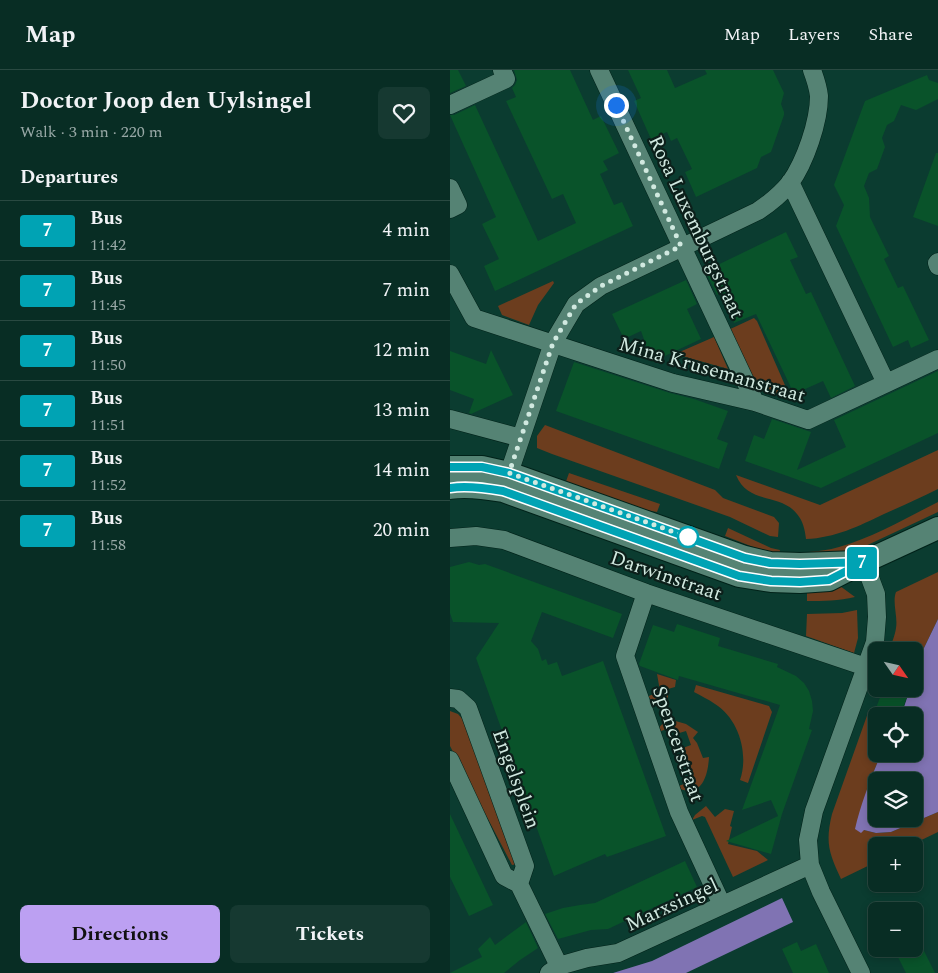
<!DOCTYPE html>
<meta charset="utf-8">
<style>
:root{--surface:#082d24;--page:#163931;--text:#f1f3f6;--muted:#98a8a6;--line:#294941;--accent:#bca0f2}
body{margin:0;font-family:Spectral,serif;background:var(--page);color:var(--text);height:100vh;display:flex;flex-direction:column;font-size:19px;white-space:nowrap}
*{box-sizing:border-box;margin:0}
p{font-size:16px;color:var(--muted)}
.icon{flex:none;width:28px;height:28px;fill:none;stroke:currentColor;stroke-width:2;stroke-linecap:round;stroke-linejoin:round}
.map{position:relative;flex:1;overflow:hidden}
.panel{display:flex;flex-direction:column;background:var(--surface);width:450px}
.panel>*{flex:none}
.badge{padding:0 10px;border-radius:4px;font-size:18px;line-height:32px}
.needle{width:32px;rotate:124deg}
.controls{position:absolute;left:418px;top:572px;display:grid;gap:10px}
.controls a{display:grid;place-items:center;width:55px;height:55px;border-radius:8px;background:var(--surface);box-shadow:0 2px 8px #0003,0 0 0 1px var(--line);font-size:25px}
.you{position:absolute;width:25px;height:25px;margin:-12px;border:4px solid #fff;border-radius:50%;background:#1a73e8;box-shadow:0 0 0 8px #1a73e833}
.map>.badge{position:absolute;translate:-50% -50%;box-shadow:0 0 0 2px #fff}
h2{padding:0 20px;font-size:19px;line-height:45px}
.round{display:grid;place-items:center;flex:none;width:52px;height:52px;border-radius:8px;background:var(--page)}
.headline{display:flex;align-items:center;justify-content:space-between;height:85px;padding:0 20px}
h1{font-size:24px;font-weight:700;line-height:38px}
.cta{display:flex;gap:10px;margin-top:auto;padding:10px 20px}
.cta a{flex:1;height:58px;border-radius:8px;background:var(--accent);color:#111;font-size:20px;font-weight:700;line-height:58px;text-align:center}
.cta a+a{background:var(--page);color:var(--text)}
ul{padding:0;list-style:none}
li{display:flex;align-items:center;gap:15px;height:60px;padding:0 20px;border-top:1px solid var(--line)}
li div{flex:1}
li b{display:block;font-size:19px}
li em{font-style:normal}
li .badge{min-width:55px;font-weight:700;text-align:center}
header{display:flex;align-items:center;gap:30px;box-sizing:border-box;height:70px;padding:0 25px;background:var(--surface);border-bottom:1px solid var(--line)}
header strong{font-size:24px}
nav{display:flex;gap:28px;margin-inline-start:auto;font-size:18px}
main{display:flex;flex:1;min-height:0}
.map>svg:first-child{display:block}
</style>
<header>
<strong>Map</strong>
<nav><a>Map</a><a>Layers</a><a>Share</a></nav>
</header>
<main>
<section class="panel">
<div class="headline"><div><h1>Doctor Joop den Uylsingel</h1><p>Walk · 3 min · 220 m</p></div><a class="round"><svg class="icon" aria-label="heart" viewBox="0 0 24 24"><path d="M12 20l-8-8c-3-5 5-10 8-4 3-6 11-1 8 4z"/></svg></a></div>
<h2>Departures</h2>
<ul>
<li><span class="badge" style="background:#00a3b4;color:#fff">7</span><div><b>Bus</b><p>11:42</p></div><em>4 min</em></li>
<li><span class="badge" style="background:#00a3b4;color:#fff">7</span><div><b>Bus</b><p>11:45</p></div><em>7 min</em></li>
<li><span class="badge" style="background:#00a3b4;color:#fff">7</span><div><b>Bus</b><p>11:50</p></div><em>12 min</em></li>
<li><span class="badge" style="background:#00a3b4;color:#fff">7</span><div><b>Bus</b><p>11:51</p></div><em>13 min</em></li>
<li><span class="badge" style="background:#00a3b4;color:#fff">7</span><div><b>Bus</b><p>11:52</p></div><em>14 min</em></li>
<li><span class="badge" style="background:#00a3b4;color:#fff">7</span><div><b>Bus</b><p>11:58</p></div><em>20 min</em></li>
</ul>
<div class="cta"><a>Directions</a><a>Tickets</a></div>
</section>
<div class="map">
<svg width="488" height="903" viewBox="0 0 488 903">
<rect width="100%" height="100%" fill="#0b3c30"/>
<path fill="#6c3d1e" d="M103,211L104,213L88,235L79,255L52,245L48,236Z
M304,248L307,251L341,329L315,320L303,319L276,261Z
M264,267L278,299L225,284Z
M95,355L265,420L273,428L324,447L329,453L328,467L320,466L280,447L249,436L102,384L87,378V366Z
M488,380V419C470,428 452,436 434,444C409,456 385,468 356,469C355,460 353,451 347,444C331,423 298,435 286,405L370,435Z
M119,403L210,434L207,442L156,433L114,417Z
M488,432V442L409,479L391,485L359,482C369,481 379,480 389,477C424,467 456,448 488,432Z
M278,458L321,478L330,480L329,487L275,466Z
M488,502V549L474,578L464,603V581H439C441,574 445,566 446,558C448,547 442,532 446,522Z
M390,516L405,527C389,531 373,531 357,531V518Z
M407,540L408,568L404,583L356,566L357,544L392,543Z
M207,604L226,610L225,617L218,619V632C210,633 205,633 199,628V626L210,621Z
M246,615L319,636L322,642L298,713L290,710C299,684 289,649 265,634C258,629 251,626 244,622Z
M419,640L436,646H426V684H431L417,718L414,760L426,763L441,762L488,742V762L459,776H426V792L391,809C379,783 375,773 382,744Z
M0,641L8,644L16,653L68,794L62,795L0,676Z
M222,650L236,654L248,662L243,668L247,673L253,688L259,687C258,704 253,727 230,719L229,716L241,711L230,679L241,675L236,661L226,664L223,657L208,662V660C211,654 215,651 222,650Z
M256,736L265,747L275,739L284,741L280,756L282,757L278,774L307,781L318,790L283,807L255,747L252,746L242,750L245,745Z"/>
<path fill="#8073b3" fill-rule="evenodd" d="M488,549V742L441,762L426,763L414,760L411,763L405,759C411,733 421,708 431,684H464V646H451L460,619H464V603L474,578ZM426,711H464V749H426Z
M332,828L343,852L236,903H163L202,891Z"/>
<path fill="#09532a" d="M0,0H8L16,16L0,23Z
M64,0H120L143,50L151,46L169,83L153,91L158,100L150,104L164,135L172,132L183,156L45,221L34,196L49,189L32,154L46,147L0,45H4L25,35L88,171L126,153L113,124L102,129L56,31L66,27L62,18L65,15L67,10Z
M178,0H217L225,18L257,4L255,0H323L334,23L331,34L334,42V45L321,82L311,87L307,98L246,127L235,102L242,99L227,68L221,71L217,62L201,69L184,31L191,28Z
M477,5L479,10L488,13V29L466,40L451,35L444,51L437,55L432,68L435,77L427,99L419,103L414,116L419,128L420,147L439,186L434,189L448,218L453,216L479,270L461,278L458,270L443,277L386,156L394,135L384,115L415,31Z
M486,83H488V156L463,147Z
M336,162L348,187L340,190L356,224L361,222L405,316L381,328L373,311L344,324L306,244L284,253L271,223L267,225L255,201Z
M236,210L247,234L237,239L251,269L202,292L191,261L174,269L162,244Z
M41,280L63,325L21,344L19,343L24,329L0,320V281L36,294Z
M124,292L220,323L244,329L278,341L267,369L278,373L269,399L106,341Z
M488,301V363L371,418L295,391L304,365L314,369L322,349L361,362L347,400L396,377L384,350Z
M19,492L29,495L35,494L172,544L163,568L92,542L81,571L88,579L92,591L96,589L98,595L107,592L112,606L153,591L216,766L157,787L155,784L104,806L26,588L49,553L3,552L0,543V497Z
M227,554L270,568L268,576L328,594L327,597L346,606L354,613L359,621L362,631L363,641L359,659L362,660L332,744L321,784L276,771L328,746L321,730L292,740L330,635L229,606L228,610L190,596L189,594L203,555L224,562Z
M433,619H442L458,624L450,646H438L425,641Z
M0,744L43,835L19,846L0,807Z
M235,791L247,817L158,859L141,860L108,869L95,844L113,838L130,835L145,833Z
M76,852L88,878L70,890L54,903H0L32,887L28,879L40,867L45,875Z
M347,872L351,881L366,874L379,903H343L332,879Z
M444,879H473L485,903H456Z"/>
<g fill="none" stroke-linecap="round" stroke-linejoin="round">
<defs>
<path id="minor" d="M149,0L305,332
M0,35L56,9L52,0
M340,112L436,313
M0,118L8,135L0,139
M488,192L487,193L488,196
M0,204L24,248L223,313L305,332L358,350L488,289
M0,349L71,368
M55,415L103,273L126,234L151,216L308,141C320,133 331,124 340,113C355,92 369,52 369,26C368,17 365,8 362,0
M0,468L26,466L54,470L196,523L416,597
M196,523L175,586L229,742L272,835
M0,628L8,629L18,638L75,796L69,814
M0,690L54,806L69,814L109,896
M99,903L109,896L137,888L168,883L360,795
M411,903L371,822L360,795L358,770L364,741L425,572L427,547L426,524L414,492"/>
<path id="tertiary" d="M0,397H32L59,403L295,487L320,493L350,494L408,492
M0,418C17,415 36,418 53,421L289,506L321,511L350,512L379,510L414,492L488,458"/>
</defs>
<use href="#minor" stroke="#002219" stroke-width="19"/>
<use href="#tertiary" stroke="#002219" stroke-width="24"/>
<use href="#minor" stroke="#558374" stroke-width="18"/>
<use href="#tertiary" stroke="#558374" stroke-width="22"/>
</g>
<g fill="none" stroke-linecap="round" stroke-linejoin="round">
<defs>
<path id="line" d="M0,397H32L59,403L295,488L320,493L350,494L414,492L379,510L350,512L321,511L289,506L53,421C36,418 17,415 0,418"/>
</defs>
<use href="#line" stroke="#fff" stroke-width="11"/>
<use href="#line" stroke="#00a3b4" stroke-width="8"/>
<path stroke="#d1e9e0" stroke-width="5" stroke-dasharray="0 9" d="M166,35L231,176L151,216L126,234L103,273L59,403L238,467"/>
</g>
<circle fill="#fff" stroke="#00a3b4" stroke-width="2.5" cx="238" cy="467" r="10"/>
<g text-anchor="middle" dominant-baseline="central" stroke-width="4.5" stroke-linejoin="round" paint-order="stroke">
<g font-size="20" fill="#d1e9e0" stroke="#0c1f1a">
<text transform="translate(246 157) rotate(65)">Rosa Luxemburgstraat</text>
<text transform="translate(262 300) rotate(16)">Mina Krusemanstraat</text>
<text transform="translate(216 506) rotate(19)">Darwinstraat</text>
<text transform="translate(228 674) rotate(71)">Spencerstraat</text>
<text transform="translate(66 709) rotate(70)">Engelsplein</text>
<text transform="translate(222 835) rotate(-25)">Marxsingel</text>
</g>
</g>
</svg>
<div class="controls">
<a><svg class="needle" viewBox="-14 -14 28 28"><path d="M0-13l5 13h-10z" fill="#e53935"/><path d="M0 13l5-13h-10z" fill="#98a8a6"/></svg></a>
<a><svg class="icon" aria-label="locate" viewBox="0 0 24 24"><circle cx="12" cy="12" r="6"/><path d="M12 2v4M12 18v4M2 12h4M18 12h4"/></svg></a>
<a><svg class="icon" aria-label="layers" viewBox="0 0 24 24"><path d="M12 4l9 5-9 5-9-5zM3 14l9 5 9-5"/></svg></a>
<a>+</a>
<a>−</a>
</div>
<div class="you" style="left:166px;top:35px"></div>
<b class="badge" style="left:412px;top:493px;background:#00a3b4;color:#fff">7</b>
</div>
</main>
